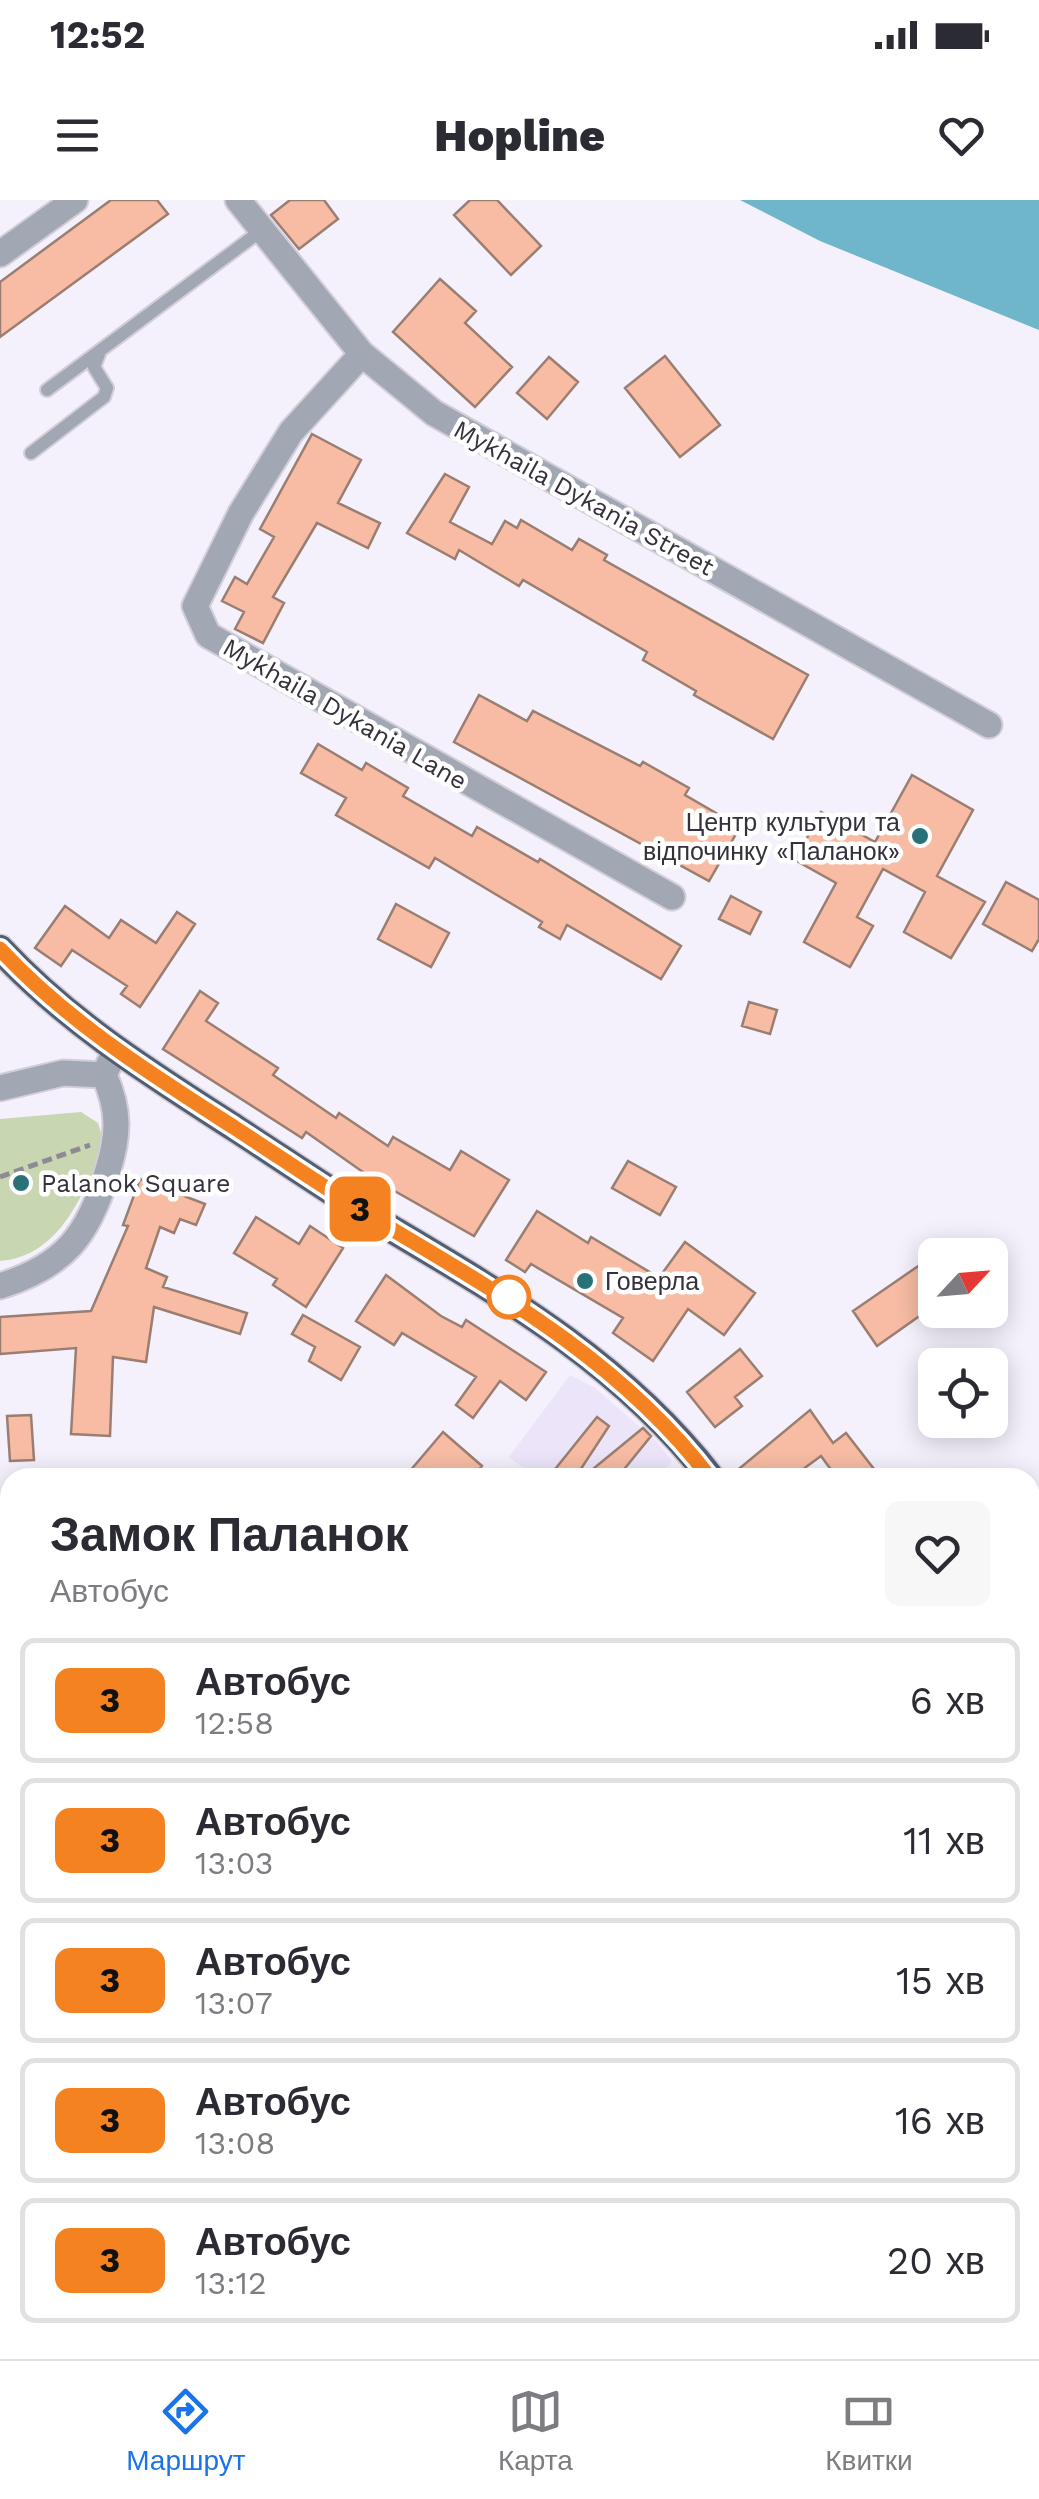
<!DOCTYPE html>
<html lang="uk">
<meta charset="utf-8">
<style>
:root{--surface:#fff;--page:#f7f7f7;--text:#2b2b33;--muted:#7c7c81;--line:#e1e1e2;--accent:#1a73e8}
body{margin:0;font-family:"Work Sans",sans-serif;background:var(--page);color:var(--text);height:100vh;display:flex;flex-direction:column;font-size:38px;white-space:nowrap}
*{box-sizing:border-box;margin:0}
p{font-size:32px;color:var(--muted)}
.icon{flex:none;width:55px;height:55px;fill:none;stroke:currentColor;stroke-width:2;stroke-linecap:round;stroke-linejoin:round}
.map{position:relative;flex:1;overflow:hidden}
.details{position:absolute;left:0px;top:1268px;width:1040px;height:892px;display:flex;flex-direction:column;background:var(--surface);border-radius:30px 30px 0 0;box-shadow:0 5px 25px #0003}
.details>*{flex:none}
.badge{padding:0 20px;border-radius:15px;font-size:35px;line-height:65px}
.needle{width:65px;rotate:64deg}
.fabs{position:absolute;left:918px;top:1038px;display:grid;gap:20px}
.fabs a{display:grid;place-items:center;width:90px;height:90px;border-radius:15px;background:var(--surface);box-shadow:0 5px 25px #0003;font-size:50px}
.map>.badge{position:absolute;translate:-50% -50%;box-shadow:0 0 0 5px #fff}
.round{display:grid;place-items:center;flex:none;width:105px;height:105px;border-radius:15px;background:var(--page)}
.summary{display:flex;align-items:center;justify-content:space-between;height:170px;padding:0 50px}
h1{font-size:48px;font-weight:800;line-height:75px}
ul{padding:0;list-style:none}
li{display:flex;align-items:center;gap:30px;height:125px;margin:0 20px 15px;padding:0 30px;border:5px solid var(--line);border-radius:15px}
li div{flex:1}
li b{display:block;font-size:38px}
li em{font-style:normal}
li .badge{min-width:110px;font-weight:700;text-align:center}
.status{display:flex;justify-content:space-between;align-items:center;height:70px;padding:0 50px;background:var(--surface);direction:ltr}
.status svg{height:28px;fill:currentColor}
header{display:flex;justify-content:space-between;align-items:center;height:130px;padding:0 50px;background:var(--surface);font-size:45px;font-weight:800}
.dock{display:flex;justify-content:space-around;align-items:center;height:140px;border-top:2px solid var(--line);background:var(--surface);font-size:28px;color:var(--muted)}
.dock a{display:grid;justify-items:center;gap:5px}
.dock .on{color:var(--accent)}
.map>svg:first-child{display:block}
</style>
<div class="status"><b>12:52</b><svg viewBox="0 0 49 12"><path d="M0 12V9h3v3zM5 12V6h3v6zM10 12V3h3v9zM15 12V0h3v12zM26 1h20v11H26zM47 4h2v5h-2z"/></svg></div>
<header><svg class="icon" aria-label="menu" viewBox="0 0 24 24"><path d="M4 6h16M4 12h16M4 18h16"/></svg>Hopline<svg class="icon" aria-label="heart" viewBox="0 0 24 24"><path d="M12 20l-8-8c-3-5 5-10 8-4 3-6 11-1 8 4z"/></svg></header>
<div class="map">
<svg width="1039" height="2159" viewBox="0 0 1039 2159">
<rect width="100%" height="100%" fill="#f4f0fc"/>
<path fill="#ece5fa" d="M570,1175L595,1188L657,1242L672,1261L658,1277L536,1278L509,1257Z
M1030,1624L1039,1628V1676L1030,1693Z"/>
<path fill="#c8d6b2" d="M81,912L98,923L105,946C82,994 61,1056 0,1061V919Z
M0,1463H10V1921H0Z
M57,2150H502L497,2159H65Z"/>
<path fill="#6fb6ca" d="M740,0H1039V130L820,41Z"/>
<path fill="#f7bca3" stroke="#9a7e72" stroke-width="2.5" d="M111,0H157L168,14L0,137V82Z
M290,0H324L338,19L299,49L271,15Z
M470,0H497L541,46L511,75L454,15Z
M440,79L476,111L465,123L512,167L475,207L393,132Z
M665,156L720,225L680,257L625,188Z
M549,157L578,182L547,219L517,193Z
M312,234L361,260L338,303L380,323L368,348L317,323L273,397L284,403L263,443L235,429L244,412L222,401L235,377L247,384L274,337L260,329Z
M445,274L469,287L450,322L492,344L505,321L517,328L521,320L572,350L579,339L607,355L604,360L808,475L773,539L694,495L696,491L643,460L647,452L523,380L519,386L459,350L455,359L407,333Z
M479,495L527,521L533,511L640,566L643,562L689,588L685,595L740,627L709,681L454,542Z
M318,544L362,570L366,563L408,588L403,596L472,636L477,627L538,662L540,659L681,746L661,779L567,725L560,739L539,727L542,722L435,658L429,668L336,615L346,598L301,573Z
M912,575L973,610L937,676L985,702L951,758L904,732L925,692L883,669L857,717L873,726L850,767L804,742L836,683L795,660L821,612L875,642Z
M1006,682L1039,700V739L1032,751L983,724Z
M731,696L761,712L750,734L719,719Z
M396,704L449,733L431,767L378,739Z
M65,706L109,738L121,720L156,743L177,712L195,724L140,807L121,794L127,786L72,750L61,766L35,748Z
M200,791L218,803L206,821L278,868L273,875L336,918L339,913L388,946L393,937L450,970L461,951L509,980L474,1036L370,977L306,932L302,938L163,849Z
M749,802L777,810L770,834L742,826Z
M628,961L676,987L660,1015L612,988Z
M140,979L205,1004L196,1025L180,1019L174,1033L160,1027L146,1068L167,1077L163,1087L247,1113L240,1134L154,1107L146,1162L113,1157L110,1236L71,1234L76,1148L0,1154V1117L91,1111L128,1026L123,1025Z
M537,1011L588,1043L591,1037L653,1074L661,1075L685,1042L755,1093L724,1135L688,1109L653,1161L613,1133L623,1118L531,1064L525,1072L506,1060Z
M256,1017L299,1044L310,1026L343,1048L306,1107L273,1085L277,1079L234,1053Z
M927,1060L935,1072V1105L877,1146L853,1111Z
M386,1075L441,1116L462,1127L466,1120L546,1172L526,1200L500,1181L473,1218L456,1205L476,1177L402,1133L394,1145L356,1121Z
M303,1115L360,1147L341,1180L309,1161L315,1147L292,1134Z
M740,1149L762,1176L735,1197L742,1206L715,1227L687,1192Z
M810,1210L833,1243L846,1233L881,1278H837L821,1256L791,1278H728Z
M31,1215L34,1260L10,1261L7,1216Z
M597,1217L609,1226L575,1278H548Z
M643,1228L651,1236L617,1278H582Z
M443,1232L482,1266L472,1278H404Z"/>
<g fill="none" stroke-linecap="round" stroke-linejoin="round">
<defs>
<path id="service" d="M47,190L262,30
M31,253L104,197L107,188L94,167L99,154"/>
<path id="minor" d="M238,0L362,154L434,213L989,525
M0,54L75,0
M362,154L291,232L241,313L195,406L208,435L672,697
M0,888L63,873L104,875L110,862
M0,1086C64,1066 88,1036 107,973C119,936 120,910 104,875
M0,1403H10
M0,1446L10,1444
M1030,1767L1039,1718
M596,2159L601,2150
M997,2159L998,2150"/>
<path id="trunk" d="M0,749C69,823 151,874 235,928C289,963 341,999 395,1031C513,1101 626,1168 711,1278
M1030,1589L1039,1594"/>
</defs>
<use href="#service" stroke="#d2ced9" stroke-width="16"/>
<use href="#minor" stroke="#d2ced9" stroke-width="29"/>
<use href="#trunk" stroke="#d2ced9" stroke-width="31"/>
<path stroke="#8e8a95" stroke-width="5" stroke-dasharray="10 5" stroke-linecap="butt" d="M0,977L90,945
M0,2013L10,1997
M0,2040L10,2045
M3,2076L10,2051
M0,2148L6,2146"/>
<use href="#service" stroke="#a1a7b3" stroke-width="12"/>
<use href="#minor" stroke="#a1a7b3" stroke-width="25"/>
<use href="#trunk" stroke="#525e73" stroke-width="28"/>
</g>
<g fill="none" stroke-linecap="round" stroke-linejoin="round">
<defs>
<path id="line" d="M0,749C69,823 151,874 235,928C289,963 341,999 395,1031C513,1101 626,1168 710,1278"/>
</defs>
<use href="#line" stroke="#fff" stroke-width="22"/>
<use href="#line" stroke="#f58220" stroke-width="15"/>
</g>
<g fill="#287277" stroke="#fff" stroke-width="4">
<circle cx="920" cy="636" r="10"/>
<circle cx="21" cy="983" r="10"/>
<circle cx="585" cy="1081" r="10"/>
</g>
<circle fill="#fff" stroke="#f58220" stroke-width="5" cx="509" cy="1097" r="20"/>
<g text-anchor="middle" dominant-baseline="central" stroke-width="9" stroke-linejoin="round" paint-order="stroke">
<g font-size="25" fill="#35313c" stroke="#fff">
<text transform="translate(584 298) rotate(29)">Mykhaila Dykania Street</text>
<text transform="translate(345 514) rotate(30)">Mykhaila Dykania Lane</text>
</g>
<g font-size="25" fill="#35313c" stroke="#fff" text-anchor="start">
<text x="900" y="622" text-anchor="end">Центр культури та<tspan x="900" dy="29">відпочинку «Паланок»</tspan></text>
<text x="41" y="983">Palanok Square</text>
<text x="605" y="1081">Говерла</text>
</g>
</g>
</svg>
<div class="fabs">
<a><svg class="needle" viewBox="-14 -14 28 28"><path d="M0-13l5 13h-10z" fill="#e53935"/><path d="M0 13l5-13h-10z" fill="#7c7c81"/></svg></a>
<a><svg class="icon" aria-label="locate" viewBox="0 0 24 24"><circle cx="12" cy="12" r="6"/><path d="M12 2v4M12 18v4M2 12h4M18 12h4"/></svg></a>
</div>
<b class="badge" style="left:360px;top:1009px;background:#f58220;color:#111">3</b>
<section class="details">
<div class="summary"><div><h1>Замок Паланок</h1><p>Автобус</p></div><a class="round"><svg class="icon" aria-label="heart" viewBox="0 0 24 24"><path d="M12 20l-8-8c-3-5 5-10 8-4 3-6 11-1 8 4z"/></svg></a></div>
<ul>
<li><span class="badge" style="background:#f58220;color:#111">3</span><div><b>Автобус</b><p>12:58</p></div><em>6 хв</em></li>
<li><span class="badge" style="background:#f58220;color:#111">3</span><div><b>Автобус</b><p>13:03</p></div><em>11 хв</em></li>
<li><span class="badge" style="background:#f58220;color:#111">3</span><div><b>Автобус</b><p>13:07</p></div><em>15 хв</em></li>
<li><span class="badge" style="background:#f58220;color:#111">3</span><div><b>Автобус</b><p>13:08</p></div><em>16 хв</em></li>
<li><span class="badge" style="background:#f58220;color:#111">3</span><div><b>Автобус</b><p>13:12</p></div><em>20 хв</em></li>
</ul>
</section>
</div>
<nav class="dock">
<a class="on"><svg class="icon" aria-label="directions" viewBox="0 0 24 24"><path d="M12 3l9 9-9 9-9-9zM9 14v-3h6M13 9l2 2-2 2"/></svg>Маршрут</a>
<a><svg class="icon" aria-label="map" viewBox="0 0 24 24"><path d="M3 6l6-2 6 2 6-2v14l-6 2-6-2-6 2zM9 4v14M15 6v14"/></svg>Карта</a>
<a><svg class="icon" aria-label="tickets" viewBox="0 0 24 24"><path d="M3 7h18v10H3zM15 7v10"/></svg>Квитки</a>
</nav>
